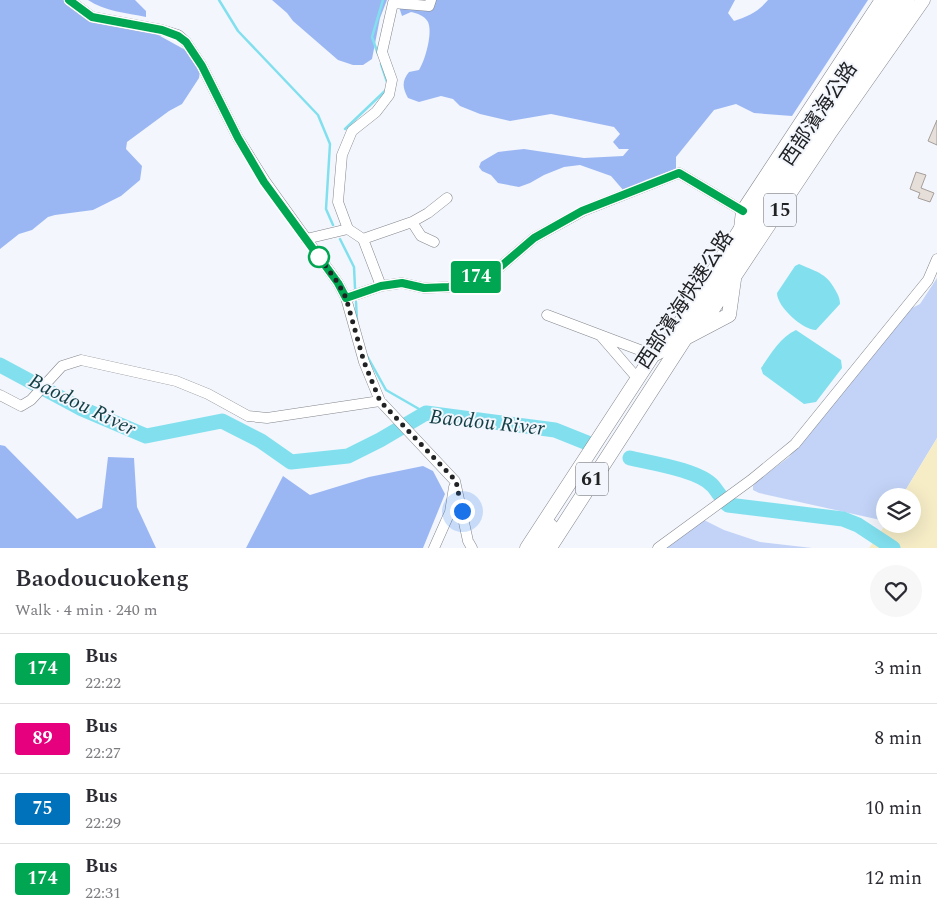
<!DOCTYPE html>
<meta charset="utf-8">
<style>
:root{--surface:#fff;--page:#f7f7f7;--text:#2b2b33;--muted:#7c7c81;--line:#e1e1e2}
body{margin:0;font-family:Spectral,"Noto Sans TC",serif;background:var(--page);color:var(--text);height:100vh;display:flex;flex-direction:column;font-size:19px;white-space:nowrap}
*{box-sizing:border-box;margin:0}
p{font-size:16px;color:var(--muted)}
.icon{flex:none;width:28px;height:28px;fill:none;stroke:currentColor;stroke-width:2;stroke-linecap:round;stroke-linejoin:round}
.map{position:relative;height:548px;overflow:hidden}
.sheet{display:flex;flex-direction:column;background:var(--surface);flex:1}
.sheet>*{flex:none}
.badge{padding:0 10px;border-radius:4px;font-size:18px;line-height:32px}
.controls{position:absolute;left:876px;top:488px;display:grid;gap:10px}
.controls a{display:grid;place-items:center;width:45px;height:45px;border-radius:50%;background:var(--surface);box-shadow:0 5px 20px #0002;font-size:25px}
.you{position:absolute;width:25px;height:25px;margin:-12px;border:4px solid #fff;border-radius:50%;background:#1a73e8;box-shadow:0 0 0 8px #1a73e833}
.map>.badge{position:absolute;translate:-50% -50%;box-shadow:0 0 0 2px #fff}
.round{display:grid;place-items:center;flex:none;width:52px;height:52px;border-radius:26px;background:var(--page)}
.head{display:flex;align-items:center;justify-content:space-between;height:85px;padding:0 15px}
h1{font-size:24px;font-weight:600;line-height:38px}
ul{padding:0;list-style:none}
li{display:flex;align-items:center;gap:15px;height:70px;padding:0 15px;border-top:1px solid var(--line)}
li div{flex:1}
li b{display:block;font-size:19px}
li em{font-style:normal}
li .badge{min-width:55px;font-weight:700;text-align:center}
.map>svg:first-child{display:block}
</style>
<div class="map">
<svg width="937" height="548" viewBox="0 0 937 548">
<rect width="100%" height="100%" fill="#f3f6fd"/>
<path fill="#c2d3f7" d="M937,278V438L902,496H885V521L759,493L753,490V486L757,481L789,457L908,310L920,304Z
M702,519L724,530L760,542L812,548H664Z"/>
<path fill="#9bb7f3" d="M0,0H66L81,11L151,31L189,52L200,71L199,78L182,104L169,111L127,142L126,149L142,166L140,180L121,196L93,210L55,215L48,217L32,230L19,234L0,249Z
M88,0H135L146,11V17C127,13 104,11 88,0Z
M272,0H387L380,18L372,59L363,65H353L338,60L293,21L287,13Z
M409,0C419,0 427,2 436,0H735L728,13L734,21C748,16 758,12 768,0H868L792,116L754,113L736,104L714,110L676,157V169L646,180L624,191L611,176L580,165L564,167L544,175L530,183L519,187L498,183L491,175L482,171L479,167L481,162L498,152L524,149L584,158L623,156L629,149H619L613,142L620,134L614,127L551,114L510,121L480,114L460,106L453,99L441,96L419,102L408,98C402,87 402,81 409,72L419,70C425,61 433,33 428,22C425,16 417,13 411,12L402,16L399,7Z
M0,445L5,446L77,519L102,508L108,457L134,458L137,507L156,548H0Z
M423,466L433,471L445,494L423,548H246L283,476L310,495L369,477Z"/>
<path fill="#f6edc7" d="M937,438V548H869L886,524H912V496H902Z"/>
<path fill="#82e0ee" d="M799,264C819,273 827,273 837,293C839,297 840,300 840,304L816,330C803,330 777,307 777,293L795,266Z
M796,330L841,360L842,368L816,402L804,404L763,374L761,368C771,354 780,337 796,330Z"/>
<g fill="none" stroke-linecap="round" stroke-linejoin="round">
<path stroke="#82e0ee" stroke-width="2.5" d="M219,0L238,31L318,115L330,144L326,209L333,225
M378,54L372,37L383,0
M381,64L388,85
M345,129L387,89
M340,239L354,267L355,288
M356,302L357,321
M366,354L386,390L426,413"/>
<path stroke="#82e0ee" stroke-width="15" d="M0,365L80,408L146,436L222,421L261,441L291,462L348,456L380,440L426,413L555,430L590,444
M630,458C651,463 699,470 713,486C718,492 722,499 728,505L843,519L858,525L893,548"/>
</g>
<path fill="#e5ded9" stroke="#a59e9a" d="M937,120V145L928,141Z
M916,172L926,175L921,188L934,193L930,202L918,198L920,193L910,189Z"/>
<g fill="none" stroke-linecap="round" stroke-linejoin="round">
<defs>
<path id="minor" d="M69,0L92,17L162,30L178,35L186,42L202,66L238,138L265,181L338,283L346,298L364,362L380,401L455,481L468,541L472,548
M412,222L428,213L447,198
M348,229L338,202L342,155L352,131L376,112L389,95L392,80L382,52L393,3L429,6L431,0
M306,239L348,229L363,239L381,286
M363,239L412,222L421,236L434,242
M346,298L381,286L402,283L424,288L449,287L499,268L534,238L583,211L679,173L743,211
M547,315L653,355
M600,335L638,379
M0,395L21,406L31,400L62,366L81,360L176,381L208,394L248,416L267,418L380,401
M434,548L450,512L454,487
M658,548L751,480L795,444L928,280L937,259"/>
<path id="major" d="M741,229L743,211L882,0
M700,328L829,134L923,0
M527,548L653,355L729,315L737,258"/>
<path id="highway" d="M664,349L823,102L891,0
M536,548L550,526
M549,548L855,75L907,0"/>
</defs>
<use href="#minor" stroke="#83868c" stroke-width="11"/>
<use href="#major" stroke="#83868c" stroke-width="15"/>
<use href="#highway" stroke="#83868c" stroke-width="16"/>
<use href="#minor" stroke="#fff" stroke-width="10"/>
<use href="#major" stroke="#fff" stroke-width="14"/>
<use href="#highway" stroke="#fff" stroke-width="15"/>
</g>
<g fill="none" stroke-linecap="round" stroke-linejoin="round">
<defs>
<path id="line" d="M69,0L92,17L162,30L178,36L186,42L202,66L238,138L264,182L338,283L346,298L381,286L402,283L424,288L449,287L499,268L534,238L582,211L679,173L743,211"/>
</defs>
<use href="#line" stroke="#fff" stroke-width="11"/>
<use href="#line" stroke="#00a651" stroke-width="8"/>
<path stroke="#212224" stroke-width="5" stroke-dasharray="0 9" d="M319,257L317,254L338,283L346,298L364,362L380,401L456,481L462,511"/>
</g>
<circle fill="#fff" stroke="#00a651" stroke-width="2.5" cx="319" cy="257" r="10"/>
<g text-anchor="middle" dominant-baseline="central" stroke-width="4" stroke-linejoin="round" paint-order="stroke">
<g fill="#f3f6fd" stroke="#606265" stroke-width="1">
<rect x="764" y="193.5" width="32" height="33" rx="4"/>
<rect x="576" y="462.5" width="32" height="33" rx="4"/>
</g>
<g font-size="19" font-weight="bold" fill="#212224">
<text x="780" y="210">15</text>
<text x="592" y="479">61</text>
</g>
<g font-size="20" fill="#212224" stroke="#f3f6fd">
<text transform="translate(819 114) rotate(-56)">西部濱海公路</text>
<text transform="translate(685 300) rotate(-57)">西部濱海快速公路</text>
</g>
<g font-size="21" font-style="italic" fill="#123f45" stroke="#f3f6fd">
<text transform="translate(82 405) rotate(26)">Baodou River</text>
<text transform="translate(487 423) rotate(6)">Baodou River</text>
</g>
</g>
</svg>
<div class="controls">
<a><svg class="icon" aria-label="layers" viewBox="0 0 24 24"><path d="M12 4l9 5-9 5-9-5zM3 14l9 5 9-5"/></svg></a>
</div>
<div class="you" style="left:462px;top:511px"></div>
<b class="badge" style="left:476px;top:277px;background:#00a651;color:#fff">174</b>
</div>
<section class="sheet">
<div class="head"><div><h1>Baodoucuokeng</h1><p>Walk · 4 min · 240 m</p></div><a class="round"><svg class="icon" aria-label="heart" viewBox="0 0 24 24"><path d="M12 20l-8-8c-3-5 5-10 8-4 3-6 11-1 8 4z"/></svg></a></div>
<ul>
<li><span class="badge" style="background:#00a651;color:#fff">174</span><div><b>Bus</b><p>22:22</p></div><em>3 min</em></li>
<li><span class="badge" style="background:#e6007e;color:#fff">89</span><div><b>Bus</b><p>22:27</p></div><em>8 min</em></li>
<li><span class="badge" style="background:#0072bc;color:#fff">75</span><div><b>Bus</b><p>22:29</p></div><em>10 min</em></li>
<li><span class="badge" style="background:#00a651;color:#fff">174</span><div><b>Bus</b><p>22:31</p></div><em>12 min</em></li>
</ul>
</section>
